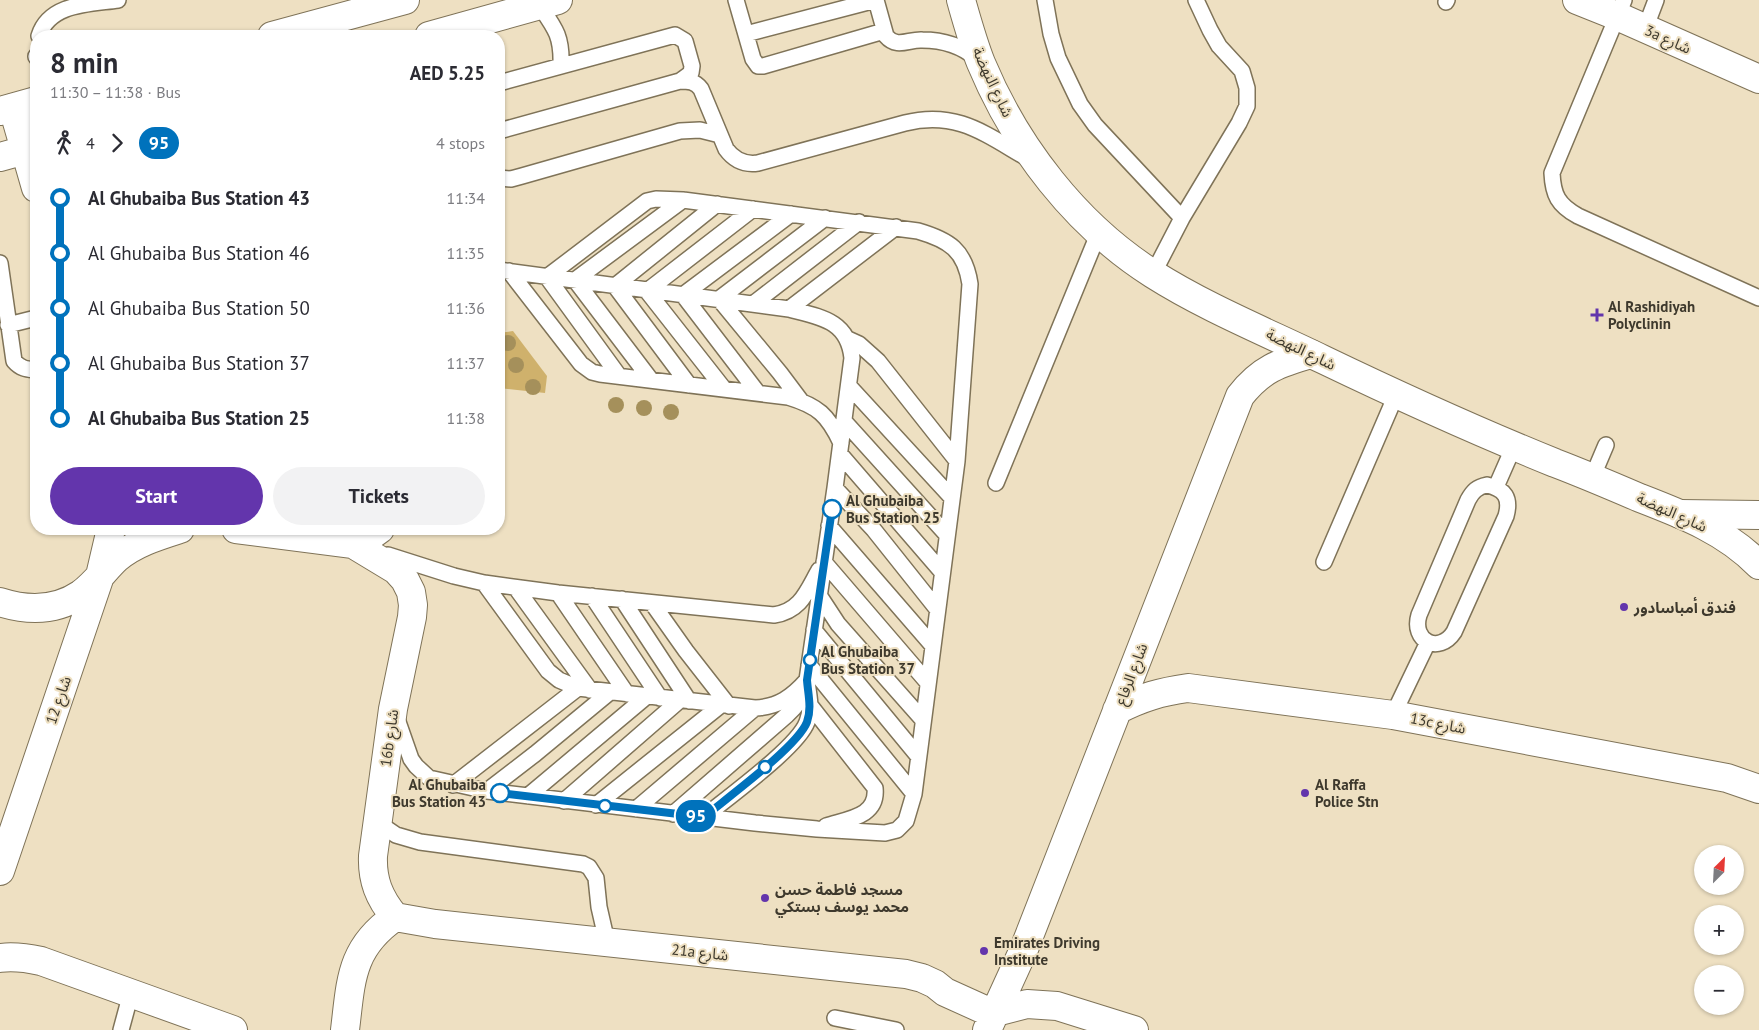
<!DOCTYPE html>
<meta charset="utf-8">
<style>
:root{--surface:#fff;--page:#f2f2f3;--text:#2b2b33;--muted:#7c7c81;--accent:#6335ac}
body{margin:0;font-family:"PT Sans","Noto Sans Arabic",sans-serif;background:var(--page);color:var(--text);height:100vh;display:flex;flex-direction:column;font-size:19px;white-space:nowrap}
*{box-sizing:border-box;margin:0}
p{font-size:16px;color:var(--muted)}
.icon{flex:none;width:28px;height:28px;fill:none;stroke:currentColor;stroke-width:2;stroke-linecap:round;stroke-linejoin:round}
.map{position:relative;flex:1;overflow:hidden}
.panel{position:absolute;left:30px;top:30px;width:475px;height:505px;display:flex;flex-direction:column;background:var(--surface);border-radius:20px;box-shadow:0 1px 4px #0004}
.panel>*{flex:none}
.badge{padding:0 10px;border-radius:16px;font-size:18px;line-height:32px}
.needle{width:32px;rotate:24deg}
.tools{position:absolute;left:1694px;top:845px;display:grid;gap:10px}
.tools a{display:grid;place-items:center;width:50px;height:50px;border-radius:50%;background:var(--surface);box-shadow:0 1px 4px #0004;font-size:25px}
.map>.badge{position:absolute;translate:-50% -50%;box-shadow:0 0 0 2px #fff}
.legs{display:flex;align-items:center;gap:8px;height:55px;padding:0 20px;font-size:16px}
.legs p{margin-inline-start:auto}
.head{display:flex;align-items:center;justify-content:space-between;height:85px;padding:0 20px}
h1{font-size:28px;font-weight:600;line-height:38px}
.cta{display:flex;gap:10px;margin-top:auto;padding:10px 20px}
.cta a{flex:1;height:58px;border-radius:30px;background:var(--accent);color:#fff;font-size:20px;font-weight:600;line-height:58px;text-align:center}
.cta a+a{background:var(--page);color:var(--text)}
ul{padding:0 20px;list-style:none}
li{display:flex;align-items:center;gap:18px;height:55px;font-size:19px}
li i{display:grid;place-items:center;width:8px;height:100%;margin:0 6px;background:currentColor}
li i::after{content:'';width:12px;height:12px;margin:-6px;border:4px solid;border-radius:50%;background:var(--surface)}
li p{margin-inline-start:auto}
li:first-child i{background:linear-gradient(#0000 50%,currentColor 0)}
li:last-child i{background:linear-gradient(currentColor 50%,#0000 0)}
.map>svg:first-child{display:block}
</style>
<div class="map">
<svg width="1759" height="1030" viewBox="0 0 1759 1030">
<rect width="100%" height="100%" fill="#eee0c2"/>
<path fill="#cfb16c" d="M513,331L547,376L545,393L499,388V333Z"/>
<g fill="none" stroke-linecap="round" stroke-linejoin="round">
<defs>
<path id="lane" d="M736,0L753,59L758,66H763L884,31
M1045,0L1051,34L1058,58L1080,104L1095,125L1182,218L1239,123L1247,106V88L1242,71L1219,46L1210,30L1196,0
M1624,0L1552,173C1553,195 1558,205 1578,216L1759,298
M1446,2L1447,0
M539,5C555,28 562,36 561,65
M1645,29L1656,0
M746,34L876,0L886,36C897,49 909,39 922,40C942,40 962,46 977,59
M39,36C49,3 90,4 118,0
M36,56V57
M499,83L675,35L685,41L692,66L691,73L680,81
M499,131L680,81C689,81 695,81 701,89L726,149C734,160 744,165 758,163L905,123C956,110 985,134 1027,158
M499,178L511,179L522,176L680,131L700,130L720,135
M0,263L14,361C21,369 27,369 36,370
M499,270L789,309C820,317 848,320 852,358L835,488L807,680C808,694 813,708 807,722C798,747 727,798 704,817
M509,271L581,364L592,372L600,374L788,397C818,406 828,415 841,443
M1153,274L1182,218
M753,304L859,222
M789,309L896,227
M8,325L36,318
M848,339L859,344L878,361L957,461
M651,380L575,280L683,200
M689,385L615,286L717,204
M849,386L952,498
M724,389L647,291L753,209
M758,393L683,295L791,214
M801,401L780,373L719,299L825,218
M844,421L947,535
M840,454L942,572
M1592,478L1606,445
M996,483L1099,232
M1487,485C1505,489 1511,498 1506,516L1454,632C1439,655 1411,641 1419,615L1468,500C1473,491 1477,487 1487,485Z
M1496,487L1514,446
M835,488L874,530L937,609
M829,526L933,646
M388,555L454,576L484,583L558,593L774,615C801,611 807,591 819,570
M824,562L928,683
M1324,562L1396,395
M484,583L548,671L559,680L578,688L755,708C778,707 792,697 807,680
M516,588L590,690
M558,593L627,694
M819,595L838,624L923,720
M592,596L660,698
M622,599L689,701
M652,603L686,651L729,706
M814,630L918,756
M809,665L914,794
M810,705L875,788C878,817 848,819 826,826
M1393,715L1428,642
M397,719L411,759L416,766L429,778L487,791L755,823L817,829L885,833L897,830L906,821L914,794L957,461L970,284C965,250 949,240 918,231L683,200L656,199L647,201L547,277L619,376
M453,785L578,688
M487,791L535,754L610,692
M528,796L647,696
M564,801L680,700
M596,805L721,705
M636,809L755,708
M673,814L787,715L794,708L808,690
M377,822L396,835L420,842L583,864L589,867L596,878L599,907L607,942
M835,1018L896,1030
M121,1030L131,993"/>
<path id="street" d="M13,108L36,188
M1680,514L1759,515
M236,529L353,544L396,570L405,580L411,592L413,605L412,617L393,709L373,856C372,880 379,898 395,917
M353,544L369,537L380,529
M0,602C28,611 56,611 81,594C95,584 105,569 117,558C135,543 158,536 180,529
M1117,710C1143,697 1160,692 1188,688L1393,715L1727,778L1759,789
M0,871L100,576L111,529
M395,917L435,924L906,974L922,978L935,984L945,992L987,1011L996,1012L1027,1004L1057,1006L1134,1030
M0,958C14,956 27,958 41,961L233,1030
M345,1030C351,981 350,948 395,917
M987,1030L1024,949L1240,396C1261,369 1279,363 1311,354"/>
<path id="secondary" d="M961,0C967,21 973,43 981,63C1016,147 1076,225 1153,274C1205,307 1266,332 1322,359C1399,396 1476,431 1555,463C1584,474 1612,486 1640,498C1684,515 1726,531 1759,565
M1577,0L1617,16L1759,79
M272,36L405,0
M429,36L558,0
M0,111L36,101
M0,157L36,147"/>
</defs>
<use href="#lane" stroke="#7f7358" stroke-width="18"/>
<use href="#street" stroke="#7f7358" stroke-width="30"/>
<use href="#secondary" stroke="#7f7358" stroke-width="30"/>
<use href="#lane" stroke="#fff" stroke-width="15"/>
<use href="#street" stroke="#fff" stroke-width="28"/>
<use href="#secondary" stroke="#fff" stroke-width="28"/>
</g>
<g fill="#a5905b">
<circle cx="508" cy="343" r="8"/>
<circle cx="516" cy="365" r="8"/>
<circle cx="533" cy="387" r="8"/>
<circle cx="616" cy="405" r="8"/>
<circle cx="644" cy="408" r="8"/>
<circle cx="671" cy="412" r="8"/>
</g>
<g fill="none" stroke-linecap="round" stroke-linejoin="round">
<defs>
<path id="line-1" d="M500,793L704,817C727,798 798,746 807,722C812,708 808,694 807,680L832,509"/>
</defs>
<use href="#line-1" stroke="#fff" stroke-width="11"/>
<use href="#line-1" stroke="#0072bc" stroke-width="8"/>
</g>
<g fill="#6335ac" stroke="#eee0c2" stroke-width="2">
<path d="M1594.5 307.5h5v5h5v5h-5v5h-5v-5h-5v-5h5z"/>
<circle cx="1624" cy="607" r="5"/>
<circle cx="1305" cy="793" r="5"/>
<circle cx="765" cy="898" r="5"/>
<circle cx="984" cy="951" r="5"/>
</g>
<g fill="#fff" stroke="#0072bc" stroke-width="2.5">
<circle cx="832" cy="509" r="9"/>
<circle cx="810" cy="660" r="6"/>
<circle cx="765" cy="767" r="6"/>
<circle cx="500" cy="793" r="9"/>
<circle cx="605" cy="806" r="6"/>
</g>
<g text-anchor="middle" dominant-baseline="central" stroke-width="4" stroke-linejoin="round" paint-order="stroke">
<g font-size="15" fill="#3e392d" stroke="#eee0c2">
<text transform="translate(1668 39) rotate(24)">3a شارع</text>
<text transform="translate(993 82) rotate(65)">شارع النهضة</text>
<text transform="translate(1301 349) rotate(26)">شارع النهضة</text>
<text transform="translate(1672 512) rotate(24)">شارع النهضة</text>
<text transform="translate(1131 674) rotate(-69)">شارع الرفاع</text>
<text transform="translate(58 700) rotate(-71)">شارع 12</text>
<text transform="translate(1438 723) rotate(11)">13c شارع</text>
<text transform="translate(389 738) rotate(-82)">16b شارع</text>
<text transform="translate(700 952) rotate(6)">21a شارع</text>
</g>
<g font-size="15" font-weight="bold" fill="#3e392d" stroke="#eee0c2" text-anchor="start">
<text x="1608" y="306">Al Rashidiyah<tspan x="1608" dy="17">Polyclinin</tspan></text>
<text x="1634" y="607">فندق أمباسادور</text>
<text x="1315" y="784">Al Raffa<tspan x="1315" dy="17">Police Stn</tspan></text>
<text x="775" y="889">مسجد فاطمة حسن<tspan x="775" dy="17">محمد يوسف بستكي</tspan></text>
<text x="994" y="942">Emirates Driving<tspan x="994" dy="17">Institute</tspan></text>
</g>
<g font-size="15" font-weight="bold" fill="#3e392d" stroke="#eee0c2" text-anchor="start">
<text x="846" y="500">Al Ghubaiba<tspan x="846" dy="17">Bus Station 25</tspan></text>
<text x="821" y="651">Al Ghubaiba<tspan x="821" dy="17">Bus Station 37</tspan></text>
<text x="486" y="784" text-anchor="end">Al Ghubaiba<tspan x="486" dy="17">Bus Station 43</tspan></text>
</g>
</g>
</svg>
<div class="tools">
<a><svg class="needle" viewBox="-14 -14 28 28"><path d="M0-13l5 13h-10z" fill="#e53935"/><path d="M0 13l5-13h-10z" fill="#7c7c81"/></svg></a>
<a>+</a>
<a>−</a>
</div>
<b class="badge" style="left:696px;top:816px;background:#0072bc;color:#fff">95</b>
<section class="panel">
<div class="head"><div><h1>8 min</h1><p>11:30 – 11:38 · Bus</p></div><b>AED 5.25</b></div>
<div class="legs"><svg class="icon" aria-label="walk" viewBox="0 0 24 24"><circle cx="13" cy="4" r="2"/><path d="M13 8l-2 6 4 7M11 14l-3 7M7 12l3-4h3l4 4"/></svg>4<svg class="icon" aria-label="forward" viewBox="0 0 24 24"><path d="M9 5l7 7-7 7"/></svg><b class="badge" style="background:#0072bc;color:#fff">95</b><p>4 stops</p></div>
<ul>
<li><i style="color:#0072bc"></i><b>Al Ghubaiba Bus Station 43</b><p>11:34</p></li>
<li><i style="color:#0072bc"></i><span>Al Ghubaiba Bus Station 46</span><p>11:35</p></li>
<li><i style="color:#0072bc"></i><span>Al Ghubaiba Bus Station 50</span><p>11:36</p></li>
<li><i style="color:#0072bc"></i><span>Al Ghubaiba Bus Station 37</span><p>11:37</p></li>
<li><i style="color:#0072bc"></i><b>Al Ghubaiba Bus Station 25</b><p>11:38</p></li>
</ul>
<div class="cta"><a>Start</a><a>Tickets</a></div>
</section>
</div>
